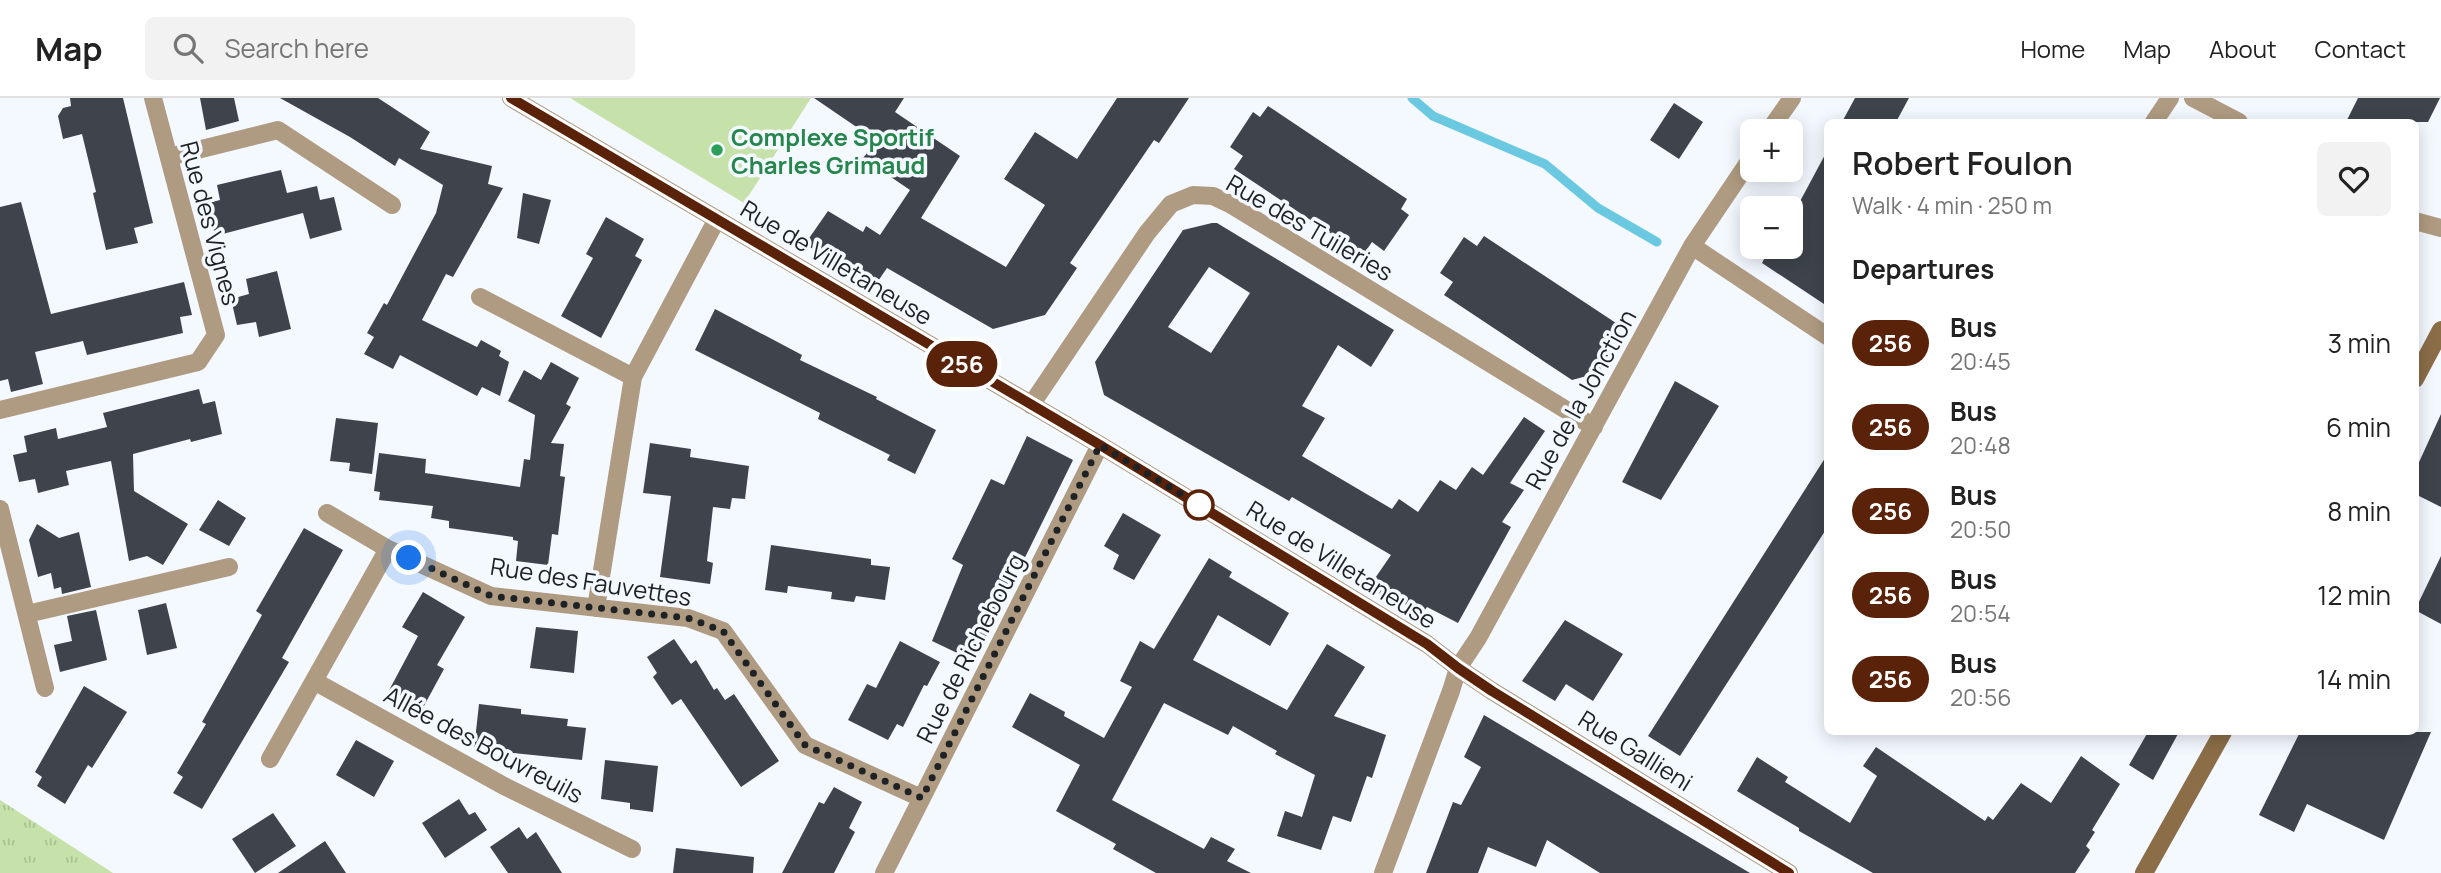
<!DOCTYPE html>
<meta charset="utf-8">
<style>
:root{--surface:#fff;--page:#f2f2f2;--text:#222;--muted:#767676;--line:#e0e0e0}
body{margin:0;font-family:Manrope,sans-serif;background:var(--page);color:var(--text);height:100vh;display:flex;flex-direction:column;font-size:26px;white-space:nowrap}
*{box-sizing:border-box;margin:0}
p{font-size:23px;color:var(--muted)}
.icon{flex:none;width:38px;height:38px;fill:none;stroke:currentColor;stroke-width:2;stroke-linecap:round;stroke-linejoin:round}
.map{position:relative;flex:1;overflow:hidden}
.details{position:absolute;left:1824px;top:21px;width:595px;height:616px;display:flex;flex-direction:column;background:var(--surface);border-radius:10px;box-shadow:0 4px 18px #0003}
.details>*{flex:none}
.badge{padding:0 14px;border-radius:23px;font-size:24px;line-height:46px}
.fabs{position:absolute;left:1740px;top:21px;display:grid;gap:14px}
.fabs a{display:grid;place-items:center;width:63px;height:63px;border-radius:10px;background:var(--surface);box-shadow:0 4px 18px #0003;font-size:35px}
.you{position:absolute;width:35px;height:35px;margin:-18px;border:5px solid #fff;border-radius:50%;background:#1a73e8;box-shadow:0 0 0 10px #1a73e833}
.map>.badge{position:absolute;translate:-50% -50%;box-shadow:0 0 0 4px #fff}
h2{padding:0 28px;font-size:26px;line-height:63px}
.round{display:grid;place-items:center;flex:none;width:74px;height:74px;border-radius:10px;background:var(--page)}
.summary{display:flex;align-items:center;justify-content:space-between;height:119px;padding:0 28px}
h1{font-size:33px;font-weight:600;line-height:52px}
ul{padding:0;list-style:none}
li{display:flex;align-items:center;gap:21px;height:84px;padding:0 28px}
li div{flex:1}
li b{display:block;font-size:26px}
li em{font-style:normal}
li .badge{min-width:77px;font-weight:700;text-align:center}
header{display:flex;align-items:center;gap:42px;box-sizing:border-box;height:98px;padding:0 35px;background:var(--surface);border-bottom:2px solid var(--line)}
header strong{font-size:33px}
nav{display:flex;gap:38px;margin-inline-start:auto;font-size:24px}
.search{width:490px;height:63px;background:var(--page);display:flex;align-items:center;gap:18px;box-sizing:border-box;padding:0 24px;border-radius:10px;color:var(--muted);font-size:26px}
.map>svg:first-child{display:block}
</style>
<header>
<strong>Map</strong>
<div class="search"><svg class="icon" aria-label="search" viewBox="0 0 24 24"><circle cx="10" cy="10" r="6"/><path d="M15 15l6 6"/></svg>Search here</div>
<nav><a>Home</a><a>Map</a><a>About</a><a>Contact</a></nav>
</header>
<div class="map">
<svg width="2441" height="775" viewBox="0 0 2441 775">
<defs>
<pattern id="park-tufts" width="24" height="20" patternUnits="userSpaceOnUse" patternTransform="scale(1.75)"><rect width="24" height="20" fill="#c6e1a9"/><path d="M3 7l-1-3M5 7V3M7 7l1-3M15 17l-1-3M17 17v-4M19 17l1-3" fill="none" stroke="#aac191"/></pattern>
</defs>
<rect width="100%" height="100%" fill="#f4f8ff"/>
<path fill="url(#park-tufts)" d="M0,702L113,775H0Z"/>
<path fill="#c6e1a9" d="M570,0H811L744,105Z"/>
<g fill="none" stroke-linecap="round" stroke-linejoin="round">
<path stroke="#6ac9e1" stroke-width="9" d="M1412,0L1433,18L1545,66L1598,110L1657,144"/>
</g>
<path fill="#3f444c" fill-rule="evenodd" d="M70,0H123L153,125L134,130L138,145L106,152L93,95L96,94L82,36L63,41L58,18L63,10L71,8Z
M200,0H234L239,23L206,32Z
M280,0H378L430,34L420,51L492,68L488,86L503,90L453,179L446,176L422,222L477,249L481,242L501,253L499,258L509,264L500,298L482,289L477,298L400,257L393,271L364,256L374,239L367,235L384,205L387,207L436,115L443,87L399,60L395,68L350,39Z
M814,0H904L895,14L960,58L921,120L1006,169L1045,107L1004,81L1035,34L1077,61L1117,0H1189L1159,45L1154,42L1070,165L1077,170L1045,217L993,231L887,170L874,189L805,146L828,113L863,134L866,128L880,137L910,92L863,60L877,43Z
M1855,0H1909L1896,24H1842Z
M2358,0H2440L2428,24H2346Z
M1674,5L1703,24L1679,61L1650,42Z
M1268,8L1407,101L1401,111L1409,117L1384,153L1372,144L1363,157L1234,71L1243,58L1230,49L1253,14L1260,19Z
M1827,53V208L1762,165L1770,149H1790V122Z
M281,72L287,95L317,88L320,102L334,99L342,132L310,141L303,115L215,138L208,105L220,102L217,87Z
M523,95L551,102L539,146L517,140Z
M21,104L51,216L184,184L192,217L180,219L183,235L87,257L83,243L35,254L43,286L11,294L8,281L0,283V109Z
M606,119L644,141L635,158L642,162L601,240L561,218L593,160L586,156Z
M1212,125H1217L1394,232L1371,269L1338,247L1302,308L1325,320L1302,358L1392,411L1399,401L1418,414L1440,382L1456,392L1472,369L1483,377L1524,319L1545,333L1510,385L1524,392L1502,424L1511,429L1458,525L1427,509L1421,517L1396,500L1394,504L1369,489L1391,457L1292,399L1289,403L1104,297L1095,264L1183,132ZM1209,169L1250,195L1211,255L1168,229Z
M1484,138L1619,227L1612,238L1617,241L1598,275L1572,282L1444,197L1453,184L1440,175L1464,139L1477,148Z
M277,173L291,231L259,239L256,224L237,227L231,201L249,196L246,181Z
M715,211L802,257L800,262L877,299L876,301L936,332L915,376L887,362L890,357L818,321L820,315L695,252Z
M551,264L579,280L566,306L571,309L551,345L564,346L560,378L565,379L558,437L552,436L548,467L516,463L518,443L513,442V439L449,430V423L431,420L433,408L379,402L380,394L374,393L379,355L426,361L425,375L520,389L524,361L530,362L535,317L508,303L524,272L541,282Z
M1675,283L1719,308L1661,402L1622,384Z
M199,291L203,306L215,303L222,336L191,344L190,341L133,356L134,393L188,426L163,467L147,458L129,463L111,363L66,373L69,387L38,395L35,381L19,384L13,357L27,354L24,338L56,330L58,341L107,329L103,315Z
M2441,316V409L2415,396V373Z
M336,320L378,325L372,376L349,373L350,365L330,363Z
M1027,338L1073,362L974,563L932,543L963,467L952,461L991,381L1004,387Z
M650,345L691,351L690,359L749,368L745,401L732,400L730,411L713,409L707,463L713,465L710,486L660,479L671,398L643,395Z
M1827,357V430L1680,658L1648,638Z
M218,402L246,420L229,448L199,432Z
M1123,415L1161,437L1134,482L1113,471L1119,457L1104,448Z
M37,426L59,440L79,434L91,489L62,496L61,489L54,491L51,475L38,479L29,442Z
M304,430L343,452L282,560L289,564L202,711L173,695L183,679L177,675L206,626L202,624L262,517L256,513Z
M771,447L871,461V467L890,469L885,502L856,498L854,504L831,501L832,494L788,488L787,495L765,492Z
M2441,458V526L2415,512Z
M1209,460L1232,474L1229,479L1289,515L1270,548L1218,517L1193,562L1287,612L1327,546L1365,569L1334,618L1386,637L1372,680L1367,678L1351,724L1333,718L1321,752L1277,738L1285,713L1302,719L1315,677L1275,656L1277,653L1233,628L1228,637L1164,605L1112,702L1204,751L1211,739L1235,751L1227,763L1251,775H1156L1113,751L1116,746L1056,713L1080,667L1012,629L1030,595L1065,614L1064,618L1104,640L1132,589L1120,583L1140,543L1154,551Z
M423,494L465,519L437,567L444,571L419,617L386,598L418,538L402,529Z
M166,505L177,550L147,557L138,512Z
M96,512L107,562L60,574L54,547L72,543L67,518Z
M1565,522L1623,556L1593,603L1566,586L1555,603L1522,583Z
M536,529L578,533L574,575L530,570Z
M674,541L691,566L696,562L714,592L717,590L725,602L734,596L779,663L741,689L681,601L672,607L653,579L657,575L647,559Z
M900,543L940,564L927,588L924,587L903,629L897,626L888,642L848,622L867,586L876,590Z
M84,588L127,614L92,670L88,667L65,706L37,688L42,679L35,674Z
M479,606L521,611V616L568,621L567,628L586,630L582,662L474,651Z
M1484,617L1580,674L1750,775H1600L1547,742L1536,769L1488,749L1478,775H1426L1453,704L1461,707L1481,669L1464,659Z
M2148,634H2179L2153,682L2129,667Z
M2300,634H2431L2384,742L2307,706L2294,734L2259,717Z
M356,642L394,663L374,699L336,677Z
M1876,649L1985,723L1988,718L1993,722L2021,685L2051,705L2081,658L2120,686L2092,732L2095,734L2086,748L2090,752L2075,775H1873L1799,733V730L1737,693L1757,659L1788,679L1785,684L1850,725L1877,678L1863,668Z
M605,662L658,668L653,714L630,711V705L601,701Z
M834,689L862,704L849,730L855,734L834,775H782L819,704L824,706Z
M459,701L469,717L475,714L487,732L445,760L422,725Z
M273,715L296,748L255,775L232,741Z
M519,729L527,741L536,734L562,775H508L490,749Z
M325,743L346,775H278Z
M676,750L754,759L753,775H673Z"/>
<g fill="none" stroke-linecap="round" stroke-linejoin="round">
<path stroke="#af9b81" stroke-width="18" d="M2193,0L2239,24
M2154,24L2170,0
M1769,33L1792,0
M169,59L278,32L392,107
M2415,123L2441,130
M1692,148L1827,238
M480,199L633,279
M1031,307L1147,135L1171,106L1193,97L1213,98L1230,106L1594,329
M0,312L198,264L216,237L153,0
M0,411L45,590
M327,415L388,451L491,498L688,520L723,533L805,647L921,700
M596,510L633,279L717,121
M27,516L229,469
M314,583L506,689L632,751
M270,661L388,451
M884,775L1100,347
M1383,775L1451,593L1458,570L1478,540L1692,148L1752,59"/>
<path stroke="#af9b81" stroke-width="18" d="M511,0L1100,347L1427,546L1458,570L1492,593L1789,775"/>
<path stroke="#8b6e48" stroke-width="18" d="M2415,281L2441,232
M2144,775L2223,634"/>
</g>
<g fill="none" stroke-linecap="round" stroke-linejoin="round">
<defs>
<path id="line" d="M511,0L1100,347L1427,546L1458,570L1492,593L1789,775"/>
</defs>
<use href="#line" stroke="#fff" stroke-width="16"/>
<use href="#line" stroke="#5a2209" stroke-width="10"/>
<path stroke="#1f2225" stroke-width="7" stroke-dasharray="0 12.6" d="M409,460L491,498L688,520L723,533L805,647L922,700L1100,347L1201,408L1199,407"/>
</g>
<circle fill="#2e9e5b" stroke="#f4f8ff" stroke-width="2.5" cx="717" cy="52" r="7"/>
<circle fill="#fff" stroke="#5a2209" stroke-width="3.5" cx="1199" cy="407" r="14"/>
<g text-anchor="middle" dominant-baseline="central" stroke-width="7" stroke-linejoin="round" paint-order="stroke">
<g font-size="24" font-weight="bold" fill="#27864d" stroke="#f4f8ff" text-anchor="start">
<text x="731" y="38">Complexe Sportif<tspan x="731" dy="28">Charles Grimaud</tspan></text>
</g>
<g font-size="24" fill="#1f2225" stroke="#f4f8ff">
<text transform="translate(211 125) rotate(75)">Rue des Vignes</text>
<text transform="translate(1310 129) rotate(30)">Rue des Tuileries</text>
<text transform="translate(837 164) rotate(31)">Rue de Villetaneuse</text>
<text transform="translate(1580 301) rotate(-61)">Rue de la Jonction</text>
<text transform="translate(1342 466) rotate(32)">Rue de Villetaneuse</text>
<text transform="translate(591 483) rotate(9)">Rue des Fauvettes</text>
<text transform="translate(970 550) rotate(-63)">Rue de Richebourg</text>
<text transform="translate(484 646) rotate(28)">Allée des Bouvreuils</text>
<text transform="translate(1636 652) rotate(32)">Rue Gallieni</text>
</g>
</g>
</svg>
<div class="fabs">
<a>+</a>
<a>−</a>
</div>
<div class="you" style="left:409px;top:460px"></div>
<b class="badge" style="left:962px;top:266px;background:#5a2209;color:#fff">256</b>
<section class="details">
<div class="summary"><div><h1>Robert Foulon</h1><p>Walk · 4 min · 250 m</p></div><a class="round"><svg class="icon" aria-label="heart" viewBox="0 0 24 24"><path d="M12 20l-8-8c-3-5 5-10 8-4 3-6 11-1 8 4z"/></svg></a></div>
<h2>Departures</h2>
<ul>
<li><span class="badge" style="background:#5a2209;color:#fff">256</span><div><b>Bus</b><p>20:45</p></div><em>3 min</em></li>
<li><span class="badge" style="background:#5a2209;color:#fff">256</span><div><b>Bus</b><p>20:48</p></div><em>6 min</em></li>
<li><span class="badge" style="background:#5a2209;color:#fff">256</span><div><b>Bus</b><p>20:50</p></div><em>8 min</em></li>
<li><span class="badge" style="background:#5a2209;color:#fff">256</span><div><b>Bus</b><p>20:54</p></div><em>12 min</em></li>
<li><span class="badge" style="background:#5a2209;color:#fff">256</span><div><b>Bus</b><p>20:56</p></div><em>14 min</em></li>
</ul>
</section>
</div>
